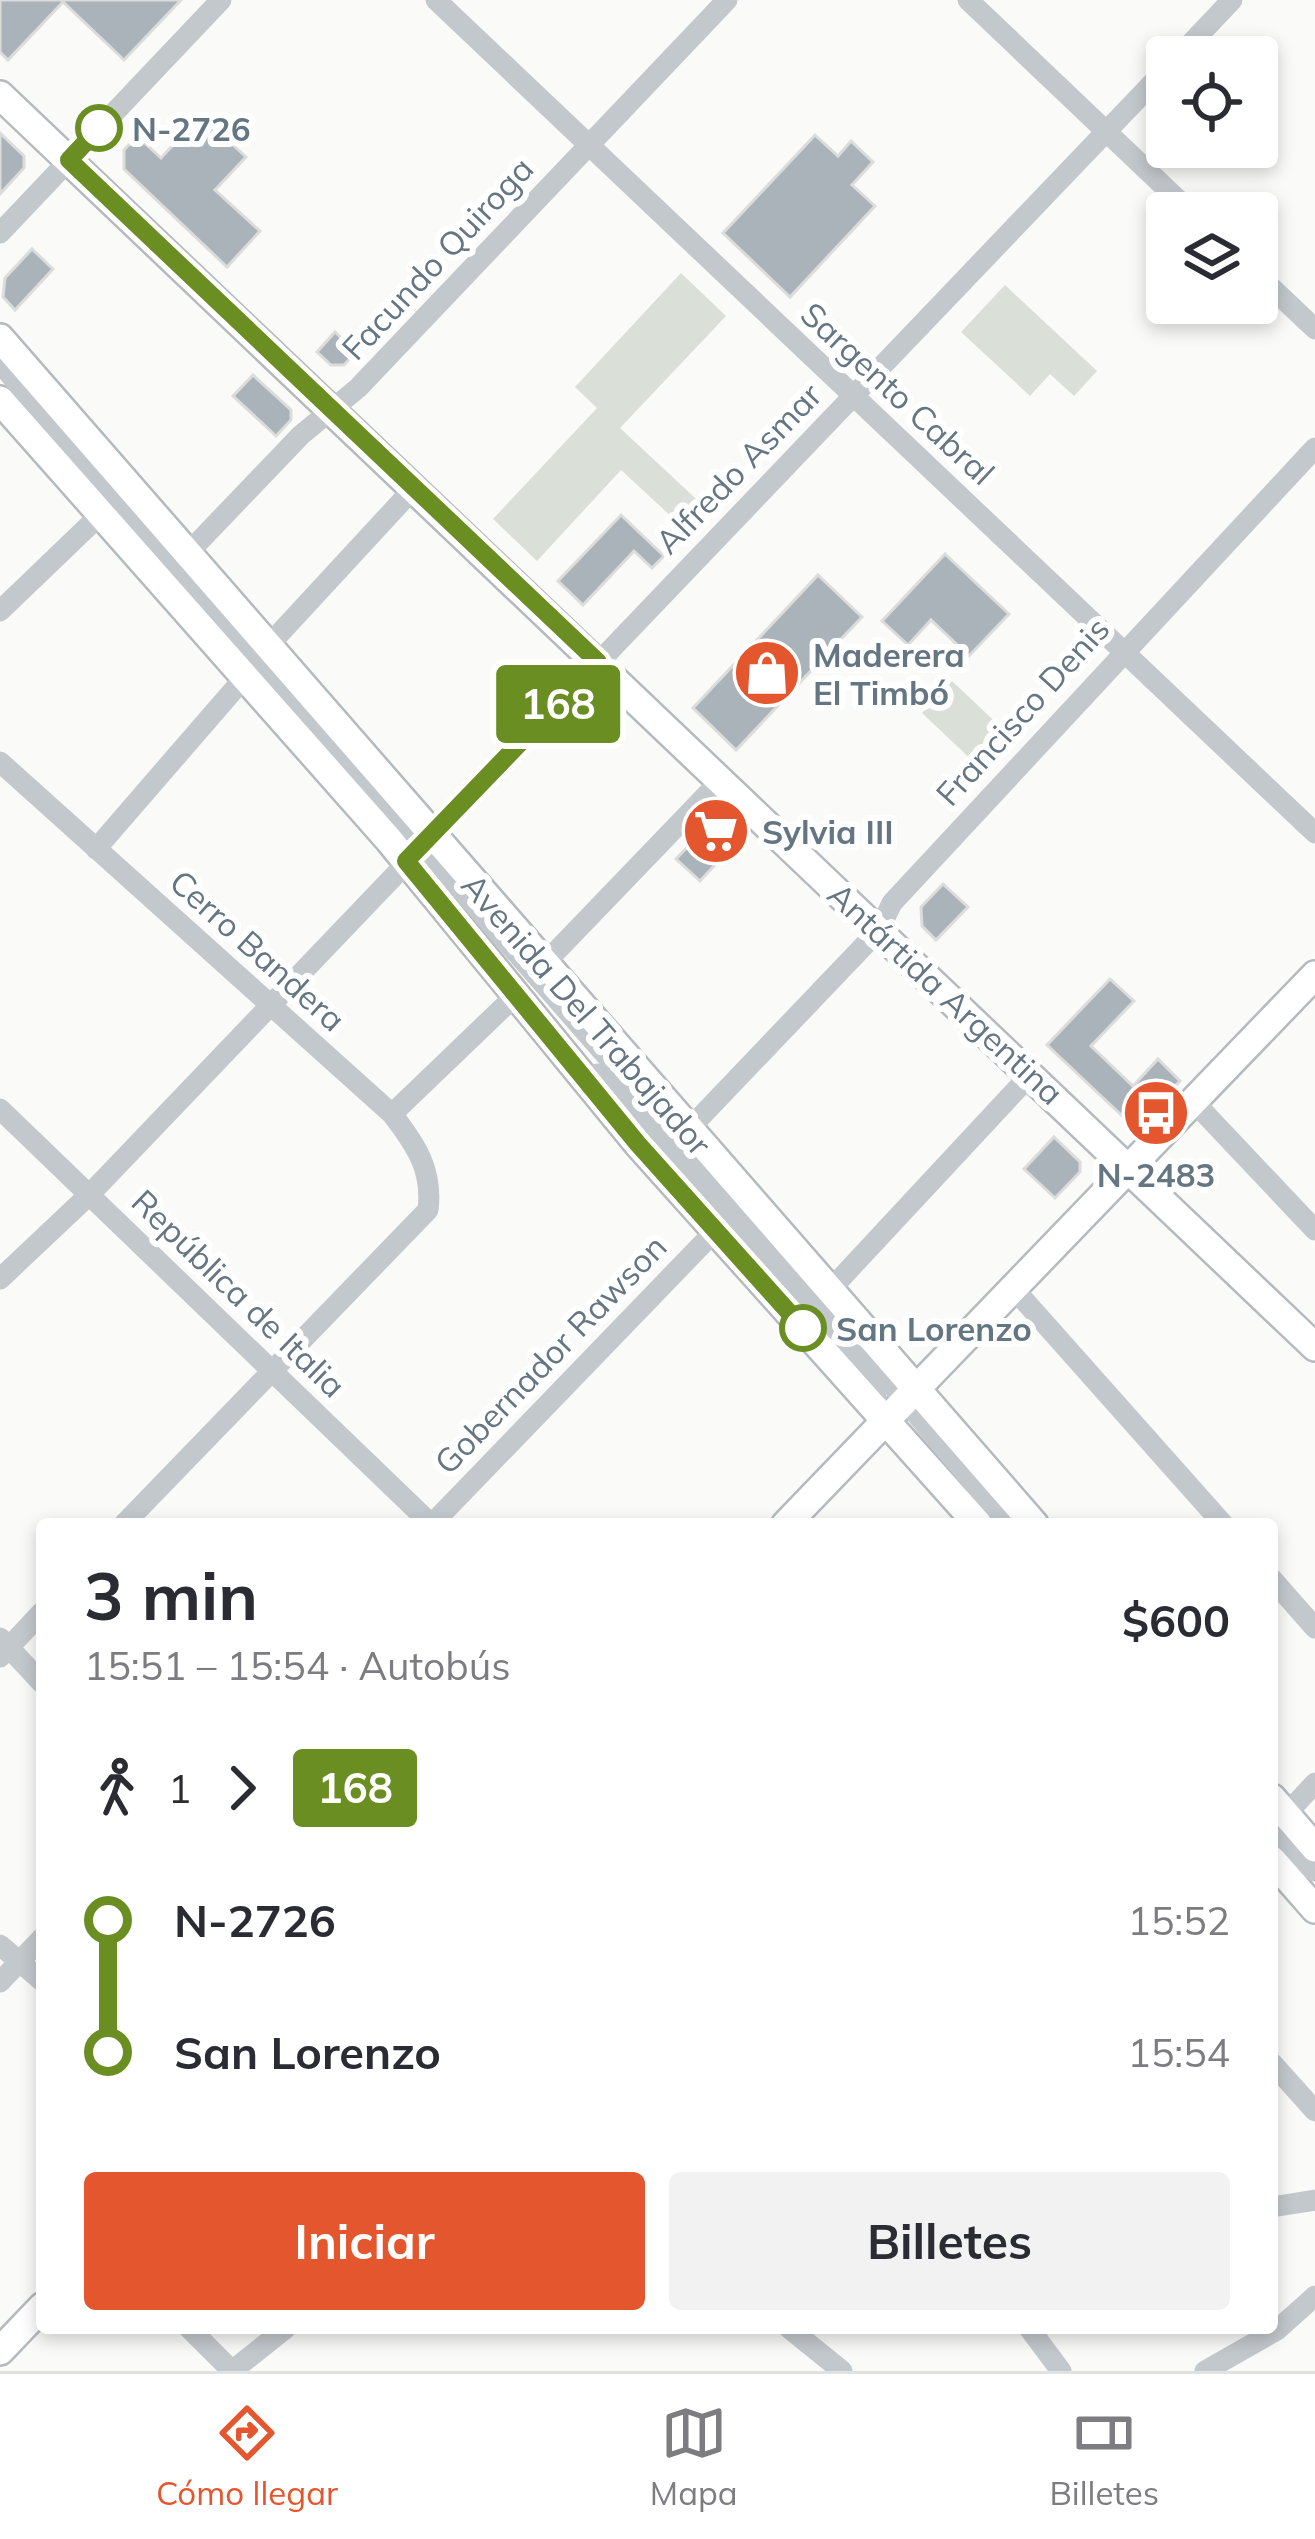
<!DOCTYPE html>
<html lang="es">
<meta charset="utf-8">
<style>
:root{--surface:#fff;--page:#f2f2f3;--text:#2b2b33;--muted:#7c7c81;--line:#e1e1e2;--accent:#e4572e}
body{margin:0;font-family:Mulish,sans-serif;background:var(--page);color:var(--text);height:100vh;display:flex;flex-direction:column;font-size:45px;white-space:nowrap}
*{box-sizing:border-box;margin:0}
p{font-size:39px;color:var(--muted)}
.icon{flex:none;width:66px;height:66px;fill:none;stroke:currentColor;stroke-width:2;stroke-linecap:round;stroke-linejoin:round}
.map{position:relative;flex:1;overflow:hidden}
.sheet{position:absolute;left:36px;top:1518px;width:1242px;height:816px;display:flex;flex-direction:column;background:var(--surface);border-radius:12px;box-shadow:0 6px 18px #0003}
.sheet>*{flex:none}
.badge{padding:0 24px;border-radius:9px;font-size:42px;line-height:78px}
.buttons{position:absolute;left:1146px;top:36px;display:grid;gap:24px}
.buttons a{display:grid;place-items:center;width:132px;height:132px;border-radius:12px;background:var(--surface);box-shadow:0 6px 18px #0003;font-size:60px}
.map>.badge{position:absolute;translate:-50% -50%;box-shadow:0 0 0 6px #fff}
.legs{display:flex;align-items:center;gap:18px;height:132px;padding:0 48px;font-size:39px}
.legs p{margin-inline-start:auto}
.headline{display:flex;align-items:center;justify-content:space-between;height:204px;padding:0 48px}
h1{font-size:66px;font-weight:700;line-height:90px}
.button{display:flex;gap:24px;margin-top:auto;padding:24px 48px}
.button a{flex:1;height:138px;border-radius:12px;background:var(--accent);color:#fff;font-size:48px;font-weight:700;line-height:138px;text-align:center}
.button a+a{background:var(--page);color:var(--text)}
ul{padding:0 48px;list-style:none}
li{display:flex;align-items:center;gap:42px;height:132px;font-size:45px}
li i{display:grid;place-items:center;width:18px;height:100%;margin:0 15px;background:currentColor}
li i::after{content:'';width:30px;height:30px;margin:-15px;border:9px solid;border-radius:50%;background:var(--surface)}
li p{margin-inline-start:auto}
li:first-child i{background:linear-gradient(#0000 50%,currentColor 0)}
li:last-child i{background:linear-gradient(currentColor 50%,#0000 0)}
.tabs{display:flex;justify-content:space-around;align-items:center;height:168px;border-top:3px solid var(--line);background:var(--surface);font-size:33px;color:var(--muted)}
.tabs a{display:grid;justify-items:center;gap:6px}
.tabs .on{color:var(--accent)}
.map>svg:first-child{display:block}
</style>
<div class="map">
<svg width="1315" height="2371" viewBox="0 0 1315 2371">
<rect width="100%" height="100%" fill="#fafaf8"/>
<path fill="#dadfd7" d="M681,273L726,316L620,428L708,510L687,531L621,470L537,561L493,519L597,408L575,387Z
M1005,285L1097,371L1074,396L1050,374L1030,396L961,332Z
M952,681L1006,732L976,764L922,713Z"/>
<path fill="#aab3b9" stroke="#dcdcda" stroke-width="3" d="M0,0H181L124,60L63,2L8,60L0,52Z
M201,115L246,157L215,190L260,231L227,267L124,169V150L137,136L161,158Z
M0,133L24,156V168L0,194Z
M815,135L838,156L851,141L873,162L852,185L875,206L790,297L723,233Z
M32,249L53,269L15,310L3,297L5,278Z
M335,332L356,352L344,365H331L317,352Z
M253,375L291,410V420L276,436L233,396Z
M621,515L664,556L652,568L634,551L583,605L558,581Z
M945,554L1009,614L969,656L931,620L908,645L882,621Z
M818,575L862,617L736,750L693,708Z
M709,824H725L740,838L700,881L676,859Z
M943,884L968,907L936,940L922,926L921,907Z
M1110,979L1134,1001L1091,1046L1133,1086L1158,1059L1180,1081L1135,1128L1047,1045Z
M1054,1137L1080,1162V1172L1055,1198L1024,1169Z"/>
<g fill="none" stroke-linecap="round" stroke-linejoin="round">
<defs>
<path id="major" d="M0,95L1315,1347
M0,338L1034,1524
M0,400L389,840L638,1144L978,1524
M786,1524L1315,975
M1272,1798L1315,1848
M1272,1860L1315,1909
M0,2351L42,2307"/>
</defs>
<use href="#major" stroke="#b5babe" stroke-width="32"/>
<path stroke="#c3c8cc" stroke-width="21" d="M436,0L1315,833
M968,0L1192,213
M1178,57L1232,0
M0,233L221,0
M1257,274L1315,329
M0,363L843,1326L1008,1524
M188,553L301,435L358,388L727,0
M0,611L100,515
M268,646L414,488
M0,762L392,1114C416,1145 433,1170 428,1210L124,1524
M96,849L244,678
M544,964L721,780
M597,1074L705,1199L782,1277
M1194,1102L1315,1230
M0,1109L431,1524
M392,1114L516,995
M688,1130L879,930L892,903L1315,448
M772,1274L870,1384L876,1397L767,1280Z
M0,1279L90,1194L1167,68
M1015,1290L1223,1524
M829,1291L1031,1074
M432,1524L715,1231
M1272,1579L1315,1628
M0,1638L42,1683
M0,1657L42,1612
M1272,1822L1315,1871
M1279,1822L1315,1783
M1272,1840L1299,1872
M0,1945L42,1981
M0,1982L42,1938
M1272,2063L1315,2111
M1272,2207L1315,2200
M189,2328L232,2371
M789,2328L842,2371
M1029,2328L1061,2371
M232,2371L286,2328
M1205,2371L1277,2330L1315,2296"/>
<use href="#major" stroke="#fff" stroke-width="27"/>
</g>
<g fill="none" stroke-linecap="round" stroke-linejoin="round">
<defs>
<path id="line-1" d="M99,128L69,160L598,662L406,861L638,1144L803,1328"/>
</defs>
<use href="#line-1" stroke="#fff" stroke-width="27"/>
<use href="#line-1" stroke="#6b8e23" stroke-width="18"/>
</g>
<defs>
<symbol id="shop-disc" viewBox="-11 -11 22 22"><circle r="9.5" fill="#e4572e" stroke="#fff"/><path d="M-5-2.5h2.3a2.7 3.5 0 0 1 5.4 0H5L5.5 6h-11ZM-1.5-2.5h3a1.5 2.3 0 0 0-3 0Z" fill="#fff"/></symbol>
<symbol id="supermarket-disc" viewBox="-11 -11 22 22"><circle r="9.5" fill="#e4572e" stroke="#fff"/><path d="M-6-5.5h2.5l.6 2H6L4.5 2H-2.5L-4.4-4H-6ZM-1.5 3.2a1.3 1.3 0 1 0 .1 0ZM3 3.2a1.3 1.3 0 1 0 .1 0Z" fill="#fff"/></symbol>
<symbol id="bus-disc" viewBox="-11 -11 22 22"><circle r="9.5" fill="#e4572e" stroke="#fff"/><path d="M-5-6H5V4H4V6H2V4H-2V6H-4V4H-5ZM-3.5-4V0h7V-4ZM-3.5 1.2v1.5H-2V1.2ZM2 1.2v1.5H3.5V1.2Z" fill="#fff"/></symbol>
</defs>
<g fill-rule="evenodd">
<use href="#shop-disc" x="729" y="635" width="76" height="76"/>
<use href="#supermarket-disc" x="678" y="793" width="76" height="76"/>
<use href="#bus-disc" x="1118" y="1075" width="76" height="76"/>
</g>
<g fill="#fff" stroke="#6b8e23" stroke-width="6">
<circle cx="99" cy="128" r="21"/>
<circle cx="803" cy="1328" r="21"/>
</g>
<g text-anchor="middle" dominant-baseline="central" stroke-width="12" stroke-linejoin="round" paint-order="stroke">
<g font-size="33" font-weight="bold" fill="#657683" stroke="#fff" text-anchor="start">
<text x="132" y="128">N-2726</text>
<text x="836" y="1328">San Lorenzo</text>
</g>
<g font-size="33" fill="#657683" stroke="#fff">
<text transform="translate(437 258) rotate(-47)">Facundo Quiroga</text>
<text transform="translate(898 393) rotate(43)">Sargento Cabral</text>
<text transform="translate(738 468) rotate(-46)">Alfredo Asmar</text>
<text transform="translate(1022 711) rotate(-48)">Francisco Denis</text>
<text transform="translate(258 950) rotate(42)">Cerro Bandera</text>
<text transform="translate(946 993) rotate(43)">Antártida Argentina</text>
<text transform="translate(587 1014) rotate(49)">Avenida Del Trabajador</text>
<text transform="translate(239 1293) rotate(44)">República de Italia</text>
<text transform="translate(550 1354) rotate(-46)">Gobernador Rawson</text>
</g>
<g font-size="33" font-weight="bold" fill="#657683" stroke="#fff" text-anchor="start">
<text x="813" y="654">Maderera<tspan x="813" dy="38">El Timbó</tspan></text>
<text x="762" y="831">Sylvia III</text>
<text x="1156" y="1174" text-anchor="middle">N-2483</text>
</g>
</g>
</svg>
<div class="buttons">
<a><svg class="icon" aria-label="locate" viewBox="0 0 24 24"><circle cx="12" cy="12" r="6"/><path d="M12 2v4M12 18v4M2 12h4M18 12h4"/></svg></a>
<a><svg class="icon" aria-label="layers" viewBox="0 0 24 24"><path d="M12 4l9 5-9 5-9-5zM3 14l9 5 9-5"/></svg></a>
</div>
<b class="badge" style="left:558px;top:704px;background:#6b8e23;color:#fff">168</b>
<section class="sheet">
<div class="headline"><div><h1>3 min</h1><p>15:51 – 15:54 · Autobús</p></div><b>$600</b></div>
<div class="legs"><svg class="icon" aria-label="walk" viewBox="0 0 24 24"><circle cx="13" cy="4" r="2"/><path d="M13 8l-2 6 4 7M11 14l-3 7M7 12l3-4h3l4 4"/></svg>1<svg class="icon" aria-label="forward" viewBox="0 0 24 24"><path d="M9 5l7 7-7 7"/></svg><b class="badge" style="background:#6b8e23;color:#fff">168</b></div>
<ul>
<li><i style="color:#6b8e23"></i><b>N-2726</b><p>15:52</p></li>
<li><i style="color:#6b8e23"></i><b>San Lorenzo</b><p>15:54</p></li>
</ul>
<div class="button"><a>Iniciar</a><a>Billetes</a></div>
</section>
</div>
<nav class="tabs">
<a class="on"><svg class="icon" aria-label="directions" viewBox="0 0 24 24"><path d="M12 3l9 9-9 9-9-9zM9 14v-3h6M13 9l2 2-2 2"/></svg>Cómo llegar</a>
<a><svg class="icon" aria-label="map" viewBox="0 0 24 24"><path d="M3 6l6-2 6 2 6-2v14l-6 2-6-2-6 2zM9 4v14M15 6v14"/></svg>Mapa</a>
<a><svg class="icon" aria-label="tickets" viewBox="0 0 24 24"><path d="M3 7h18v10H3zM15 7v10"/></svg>Billetes</a>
</nav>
